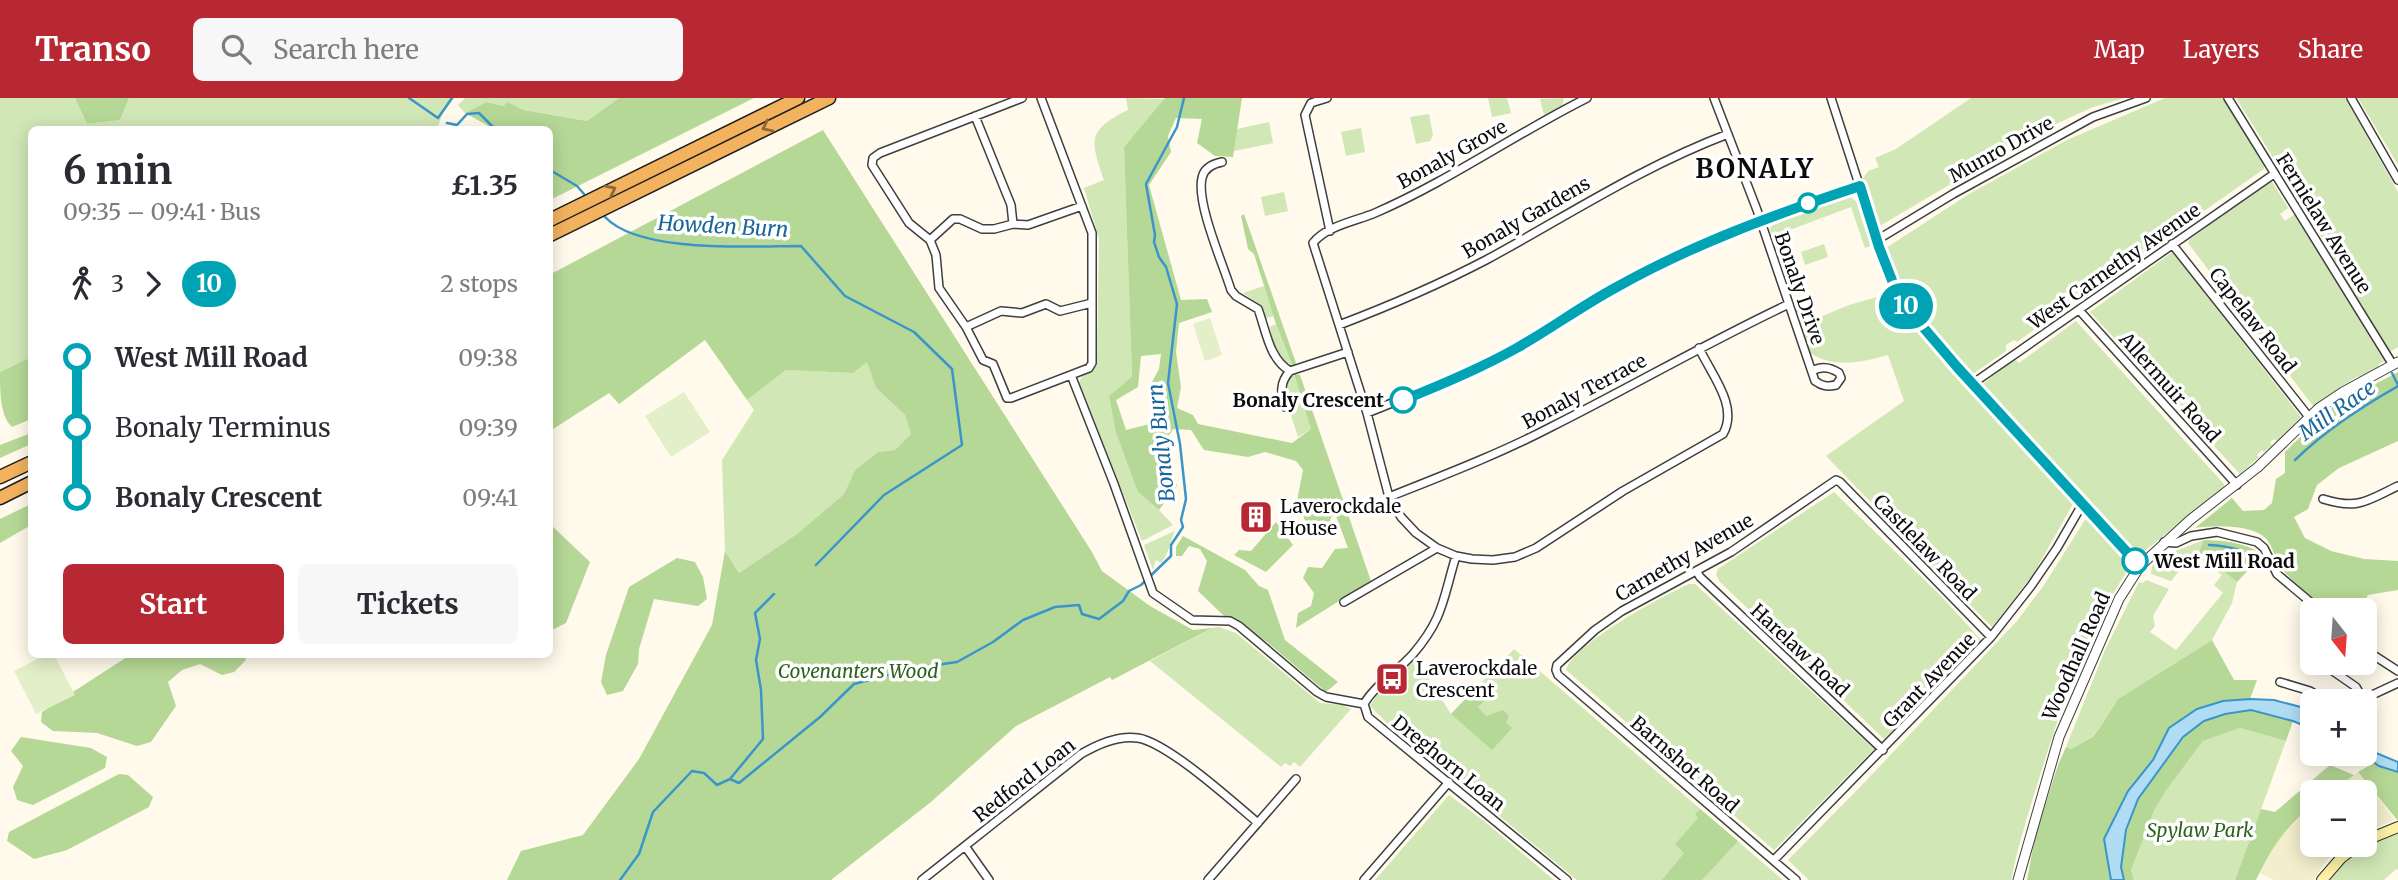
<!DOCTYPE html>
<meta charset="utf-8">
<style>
:root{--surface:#fff;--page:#f7f7f7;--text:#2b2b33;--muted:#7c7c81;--accent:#b82833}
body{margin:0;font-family:Merriweather,serif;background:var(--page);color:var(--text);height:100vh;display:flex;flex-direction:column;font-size:26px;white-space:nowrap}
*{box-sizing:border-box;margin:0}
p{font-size:23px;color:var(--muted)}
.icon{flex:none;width:38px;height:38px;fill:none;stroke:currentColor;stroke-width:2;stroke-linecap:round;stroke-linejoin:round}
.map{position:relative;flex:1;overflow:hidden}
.sheet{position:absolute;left:28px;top:28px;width:525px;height:532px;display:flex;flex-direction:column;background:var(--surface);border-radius:10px;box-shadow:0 4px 18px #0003}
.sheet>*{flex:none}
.badge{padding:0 14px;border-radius:23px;font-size:24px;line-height:46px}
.needle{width:46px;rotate:163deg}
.controls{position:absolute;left:2300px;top:500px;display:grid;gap:14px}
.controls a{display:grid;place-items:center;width:77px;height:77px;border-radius:10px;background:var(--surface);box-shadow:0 4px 18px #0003;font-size:35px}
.map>.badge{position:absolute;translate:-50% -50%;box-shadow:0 0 0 4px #fff}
.legs{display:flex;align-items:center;gap:10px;height:77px;padding:0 35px;font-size:23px}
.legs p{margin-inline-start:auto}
.headline{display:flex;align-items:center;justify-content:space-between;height:119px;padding:0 35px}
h1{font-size:38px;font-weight:700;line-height:52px}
.cta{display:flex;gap:14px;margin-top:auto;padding:14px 35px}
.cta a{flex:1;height:80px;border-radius:10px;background:var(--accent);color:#fff;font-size:28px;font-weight:700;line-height:80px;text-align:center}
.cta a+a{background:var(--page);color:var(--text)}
ul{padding:0 35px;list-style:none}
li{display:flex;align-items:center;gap:24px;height:70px;font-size:26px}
li i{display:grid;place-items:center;width:10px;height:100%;margin:0 9px;background:currentColor}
li i::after{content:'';width:18px;height:18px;margin:-9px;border:5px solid;border-radius:50%;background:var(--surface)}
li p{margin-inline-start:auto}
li:first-child i{background:linear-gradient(#0000 50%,currentColor 0)}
li:last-child i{background:linear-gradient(currentColor 50%,#0000 0)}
header{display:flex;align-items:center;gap:42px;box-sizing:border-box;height:98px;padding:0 35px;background:var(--accent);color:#fff}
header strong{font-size:33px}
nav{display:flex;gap:38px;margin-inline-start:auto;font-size:24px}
.search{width:490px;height:63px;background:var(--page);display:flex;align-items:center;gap:18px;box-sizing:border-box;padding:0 24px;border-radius:10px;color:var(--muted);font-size:26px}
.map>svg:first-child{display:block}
</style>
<header>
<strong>Transo</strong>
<div class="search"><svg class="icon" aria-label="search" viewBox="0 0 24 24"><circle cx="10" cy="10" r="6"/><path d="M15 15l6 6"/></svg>Search here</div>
<nav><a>Map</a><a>Layers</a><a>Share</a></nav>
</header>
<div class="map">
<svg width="2398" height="782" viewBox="0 0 2398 782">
<rect width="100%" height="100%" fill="#fffaeb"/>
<path fill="#f3efcc" d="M2358,674L2395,722L2364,734V695H2330Z
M2312,708V747H2344L2328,761L2313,782H2274L2260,775L2280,738L2295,721Z"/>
<path fill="#d1e7b6" d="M0,0H75L87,26L120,22L129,0H454L442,17L437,31L32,32L31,259L0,274Z
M465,0H619L587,23L524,12L508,5L505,8L486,4L465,15L458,7Z
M1126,0L1165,1L1124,49L1132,280L1109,299L1138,394L1159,412L1173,427L1142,443L1079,284L1083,277L1093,273L1097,267L1099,141L1084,90L1104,82C1090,42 1087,32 1128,12Z
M1488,0H1507L1511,15L1492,19Z
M1564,0L1562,9L1544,17L1540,1Z
M1971,0H2125L2093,9L2041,33L1878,129L1863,80L1868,73L1879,69L1875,60L1896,51Z
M2165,0H2224L2264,66V71L2035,231L2017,244L2014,242L2006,247V253L1973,276L1910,203L1899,186L1886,150L1969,96L2067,42Z
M2236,0H2345L2398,94V249L2388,255V250L2362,212L2364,210L2361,205H2358L2310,119Z
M2358,0H2398V67Z
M1429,16L1433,37L1430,43L1416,46L1410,19Z
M1269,24L1273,45L1234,53L1237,31Z
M1361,30L1365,54L1346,58L1341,34Z
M2271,82L2288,110L2280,116L2285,123L2295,116L2384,263L2378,267L2380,270L2360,281L2358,278L2337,291L2338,294L2314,309L2239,212L2247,206L2244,202L2235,207L2188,145L2189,142Z
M1284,94L1288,113L1265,118L1261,99Z
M1850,99L1856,103L1871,148L1865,150L1851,109L1787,133V136L1778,139L1785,159L1780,161L1770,131L1773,125Z
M1824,146L1828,159L1805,167L1801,154Z
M2171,155H2173L2301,319L2277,343L2274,341L2270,344L2272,347L2264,354L2262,352L2257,357L2259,359L2240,376L2090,214Z
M1264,188L1274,218L1266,220L1261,207L1243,195Z
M1891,195L1895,204L1913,228L1912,233L1919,234L1965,289L2074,404L2034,475L1992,529L1826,358L1904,303L1888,257C1863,264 1834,271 1810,255L1795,210L1802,208L1803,218L1807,217L1808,221L1817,218L1818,220L1849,207Z
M2076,223L2224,386V389L2141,456L2133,452L1983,286L2015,261L2019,265Z
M1276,226L1293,269C1277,264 1274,243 1269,229Z
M867,263L876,290L905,317L911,336L895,352L878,354L855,372L844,396L797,436L739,475L725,453L722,362L754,312L747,302L786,272L853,275Z
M1294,276L1311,331L1298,339L1286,302L1285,286Z
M1834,394L1942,499L1981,542L1884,641L1720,484L1716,477L1718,471Z
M2085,422L2091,423L2131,467C2090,528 2065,598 2043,668C2031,706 2019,743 2011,782H1809L1788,762L1863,686L2017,523L2044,487Z
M1175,433C1169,445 1169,456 1161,465L1156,462L1153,472L1144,447Z
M2204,442L2200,455L2237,484L2232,505L2212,542L2118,601L2099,631L2091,639L2071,651L2066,649L2105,552L2139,484L2143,485L2146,482L2169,491L2153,518L2155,528L2150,534L2176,552L2223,495L2214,487L2222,477L2196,457H2192L2185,465L2177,459L2173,465L2179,473L2171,483L2151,476L2152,468L2162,458Z
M1689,486H1695L1874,651L1774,752L1566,572C1576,544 1661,499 1689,486Z
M1219,529L1236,535L1320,605L1342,607L1351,611L1300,669L1294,664L1290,668L1285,665L1281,669L1150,563L1212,530Z
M1514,551L1783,782H1577L1388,626L1370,608L1377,597L1416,561L1451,616Z
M2240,630L2286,643L2235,782H2134L2131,772L2154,713L2165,694L2203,643Z
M1449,697L1484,723L1554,782H1375Z
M2398,735V772L2396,771L2384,782H2329C2345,756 2370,744 2398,735Z"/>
<path fill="#b6d896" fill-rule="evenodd" d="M75,0H129L120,22L87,26Z
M619,0H754L550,102V32L494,31L465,15L486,4L504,8L507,4L524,12L587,23Z
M1165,0H1242L1233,59L1215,58L1197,45L1202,21L1176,20L1168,38L1171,54L1149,87L1181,202L1207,201L1212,214L1179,225L1176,254L1181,289L1177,310L1193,317L1198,326L1292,345L1311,331L1294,276L1300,277L1371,483L1296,530L1298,515L1311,508L1314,495L1303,480L1308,469L1322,470L1335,451L1348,450L1336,418H1332L1322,439L1309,432L1297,403L1303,372L1296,363L1265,354L1248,359L1204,352L1191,332L1173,331L1165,344L1177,388L1159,412L1138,394L1116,334L1109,298L1132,279L1124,49ZM1161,256L1159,271L1149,290L1165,322L1126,332L1116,302L1138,289L1141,258Z
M823,32L1092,454L1102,473L1150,508L1193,532L1212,530L1112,582L1110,579L1016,628L931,704L831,782H507L521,753L583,737L639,661L712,527L725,453L739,475L797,436L844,396L855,372L878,354L895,352L911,336L905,317L876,290L867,264L853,275L786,272L747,302L705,242L619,306L609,295L550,333V266L553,264L551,176Z
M1244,116L1296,265L1293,269L1276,226L1254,156L1248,151L1241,118Z
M31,259V321L12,329C0,318 0,293 0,274Z
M2398,274V343L2339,370L2317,387L2308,411L2294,419L2305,440L2331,453L2364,461L2398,463V492L2368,497L2359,513H2327C2313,498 2295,487 2283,472C2276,464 2274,452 2268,443C2256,426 2214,427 2195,430L2232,400L2243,413L2264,412L2272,405L2276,381L2285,375V354L2330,310Z
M31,335V346L0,360V347Z
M31,406V427L0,445V421Z
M1276,424L1293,447L1266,474L1234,457L1239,452L1251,453Z
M550,426L590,464L566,525L550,533Z
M1183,438L1245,472L1259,488L1268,492L1285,542L1338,584L1326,594L1267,544L1224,518L1198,493L1207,463L1200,451L1189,448L1182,458H1176V449Z
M2204,442C2224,442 2246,445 2264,457L2266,468L2261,472L2253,467L2237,484L2199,454Z
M677,460L695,464L703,479L707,501L698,508L654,501L639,551L638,566L623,593L607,597L601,584L606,557L629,489Z
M2212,542L2234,582H2257L2250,601L2223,603L2197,611L2169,630L2153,662L2128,693L2104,741L2111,782H2027L2035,739L2058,667L2066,649L2071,651L2092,639L2099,631L2118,601Z
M130,557H244L246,562L234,574L222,577L200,566L182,572L168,584L176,608L151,644L137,648L97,635L53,633L41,624L42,614Z
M1477,589L1488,599L1478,609L1486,618L1503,612L1509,618L1506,625L1512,630L1492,652L1451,616Z
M2251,612L2293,623L2286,643L2240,630L2203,643L2165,694L2154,713L2131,772L2134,782H2124L2121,769L2127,732L2138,701L2183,639L2204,623L2225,616Z
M21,639L91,650L107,659L105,670L33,707L17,702L13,689L23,668L11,653Z
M2374,665L2398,674V723L2358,674Z
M2330,667L2354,677L2330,695H2312V708C2285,728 2271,752 2256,782H2235L2261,711L2275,714Z
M119,676L128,677L153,699L149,709L67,752L34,761L7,743L9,734Z
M1700,711L1738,743L1702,782H1662L1684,755L1675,746L1698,720L1695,716Z"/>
<path fill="#e3efc8" d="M1210,220L1222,257L1205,263L1193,226Z
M684,294L710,334L671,359L645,318Z
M47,556L54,557L75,597L36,616L14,573Z"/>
<path fill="#b1ddf4" stroke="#3a95ca" stroke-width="2" d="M2250,601L2274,602L2312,612V631L2293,623L2251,612L2225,616L2204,623L2183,639L2138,701L2126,732L2121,769L2124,782H2111L2104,741L2128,693L2153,662L2169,630L2197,611L2223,603Z
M2364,639L2376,655L2398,664V674L2379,668L2362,656H2364Z"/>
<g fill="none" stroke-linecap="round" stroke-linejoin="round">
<path stroke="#3a95ca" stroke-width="2.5" d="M409,0L438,20L452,0
M447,25L457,27L467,16L479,15L496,32
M550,72L577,88L584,96
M605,119C640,156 751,148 801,148L845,198L914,234L952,271L962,347L884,397L816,467
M2392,275L2398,287
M2295,362C2326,332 2360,310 2398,288
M2209,447C2229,448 2248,452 2261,467
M730,681L763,641L761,592L756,562L760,541L755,515L774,496
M620,782L639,756L653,714L692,673L704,675L717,687L730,681L739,685L820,619L854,586L915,570L957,564L993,544L1023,522L1055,509L1079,507L1082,516L1099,521L1123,503L1129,493L1141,487L1171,458V447L1183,429L1181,422L1186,401L1180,346L1168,285L1177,206L1166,169L1159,159L1154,144L1155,137L1146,86L1177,29L1184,0"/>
<defs>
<path id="minor" d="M1022,0L880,55L873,60L872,67L909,125L930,142L936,157L939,190L966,229L983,262L993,266L1007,300H1011L1089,270L1092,265V135L1041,0
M1327,0L1311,5L1305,17L1330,133
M1587,0C1515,36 1449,83 1375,115C1356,123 1326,128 1313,145L1367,315L1389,399L1401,419L1416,435L1437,450L1456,458L1472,461L1493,462L1515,459L1536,450L1623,393L1723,336C1739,308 1711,276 1699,250
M1714,0L1757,112L1815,283C1822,288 1827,289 1836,287L1841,280L1839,275C1830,269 1821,268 1812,273
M1831,0L1877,142L1895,190L1929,238L2140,468
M2228,0L2393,267
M2351,0L2398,82
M975,18L1011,107L1013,126
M1222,64C1212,66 1204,70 1202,80C1196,105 1223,166 1231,192L1236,198L1258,211C1266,232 1269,261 1290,273L1348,254
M930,142L953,121H960L982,131H994L1013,126L1028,127L1082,108
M1877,142L1953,96L2093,19L2146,0
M2172,146L2309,319
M2079,212L2237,387
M1339,227C1389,208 1438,187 1486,162C1567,118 1641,69 1728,36
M966,229L1001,213L1022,215L1046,206L1060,213L1092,205
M1071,277L1114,386L1153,495L1192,522L1230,523L1239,528L1317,594L1326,599L1364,606
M1972,286L2274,76
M1285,309C1281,295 1279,285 1290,273
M1367,315L1459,278L1514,252L1615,189L1721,137L1860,87
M1389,399C1444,377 1499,356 1551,329C1631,289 1708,244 1789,206
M2323,401C2359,412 2366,403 2398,388
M2164,444L2176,445L2191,438L2217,434L2257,444L2264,450L2277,476L2321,513
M1697,474L1700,479L1883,652
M1344,504L1437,450
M2364,551L2398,573
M2327,569L2356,589L2363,601
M2280,584L2310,593L2329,604
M2357,604L2398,585
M1364,606L1368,619L1567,782
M1364,606C1375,587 1398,573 1413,556C1444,520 1443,500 1456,458
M2310,609L2312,607
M965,748L989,782
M1774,762L1991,539L2031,488L2057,450L2083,405
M922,782L1081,656C1098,646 1119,637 1138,640C1168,645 1232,703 1258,725
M1208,782L1296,681
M1364,782L1449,684
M1796,782L1558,577L1556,572L1557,567L1595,532L1622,513L1731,454L1836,382L1840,384L1991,539"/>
<path id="tertiary" d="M2018,782L2059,639L2119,501L2140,468L2190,422L2258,369L2319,310L2343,294L2398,264"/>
<path id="secondary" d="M2364,743L2398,729
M2322,782L2341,760L2358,747"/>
<path id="trunk" d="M550,122L798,0
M550,137L829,0
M0,379L32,364
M0,400L32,384"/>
</defs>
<use href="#minor" stroke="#3f3f3f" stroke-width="10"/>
<use href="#tertiary" stroke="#3f3f3f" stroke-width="11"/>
<use href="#secondary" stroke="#2e2e2e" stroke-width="12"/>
<use href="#trunk" stroke="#1d1d1d" stroke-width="15"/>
<use href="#minor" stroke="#fff" stroke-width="7"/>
<use href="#tertiary" stroke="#fff" stroke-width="9"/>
<use href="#secondary" stroke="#fdf1a7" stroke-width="10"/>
<use href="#trunk" stroke="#f3b25e" stroke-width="12"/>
</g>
<defs><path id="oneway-chevron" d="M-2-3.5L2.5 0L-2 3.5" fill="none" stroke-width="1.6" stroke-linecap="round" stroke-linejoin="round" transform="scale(1.75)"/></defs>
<g stroke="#8b6739">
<use href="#oneway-chevron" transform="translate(767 29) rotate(154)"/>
<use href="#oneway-chevron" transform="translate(611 92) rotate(-26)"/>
</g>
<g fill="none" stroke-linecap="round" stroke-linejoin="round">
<defs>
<path id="line-1" d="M1403,302C1441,287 1479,271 1515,251C1549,232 1580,209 1615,190C1693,146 1776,116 1860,88L1879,149L1895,190L1905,208L1958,270L2135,463"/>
</defs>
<use href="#line-1" stroke="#fff" stroke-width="16"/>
<use href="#line-1" stroke="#00a3b4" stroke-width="10"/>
</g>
<defs>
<symbol id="building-square" viewBox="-11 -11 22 22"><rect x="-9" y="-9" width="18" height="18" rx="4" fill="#b82833" stroke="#fff"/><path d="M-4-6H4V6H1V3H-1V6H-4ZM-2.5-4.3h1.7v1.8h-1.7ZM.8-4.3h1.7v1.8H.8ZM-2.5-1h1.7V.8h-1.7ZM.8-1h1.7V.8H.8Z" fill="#fff"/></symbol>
<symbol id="bus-square" viewBox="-11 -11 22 22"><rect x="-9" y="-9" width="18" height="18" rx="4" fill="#b82833" stroke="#fff"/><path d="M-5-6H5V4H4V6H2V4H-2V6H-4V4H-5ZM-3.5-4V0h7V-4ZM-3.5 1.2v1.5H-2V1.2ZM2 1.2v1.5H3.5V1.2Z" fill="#fff"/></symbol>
</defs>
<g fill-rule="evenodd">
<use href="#building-square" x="1237" y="400" width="38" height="38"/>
<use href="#bus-square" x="1373" y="562" width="38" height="38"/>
</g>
<g fill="#fff" stroke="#00a3b4" stroke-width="3.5">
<circle cx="1808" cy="105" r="9"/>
<circle cx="1403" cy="302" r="12"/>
<circle cx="2135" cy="463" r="12"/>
</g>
<g text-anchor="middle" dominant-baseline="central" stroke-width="7" stroke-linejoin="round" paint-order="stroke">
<g font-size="19" fill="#0c0c0c" stroke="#fff">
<text transform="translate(2001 51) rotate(-29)">Munro Drive</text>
<text transform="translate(1452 56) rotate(-29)">Bonaly Grove</text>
<text transform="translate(1526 119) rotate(-30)">Bonaly Gardens</text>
<text transform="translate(2324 125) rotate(58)">Fernielaw Avenue</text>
<text transform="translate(2114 168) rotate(-35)">West Carnethy Avenue</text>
<text transform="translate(1800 190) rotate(71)">Bonaly Drive</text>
<text transform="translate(2253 222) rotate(52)">Capelaw Road</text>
<text transform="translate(2170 289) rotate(48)">Allermuir Road</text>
<text transform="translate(1584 293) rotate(-28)">Bonaly Terrace</text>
<text transform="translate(1925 449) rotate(46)">Castlelaw Road</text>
<text transform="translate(1684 459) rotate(-30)">Carnethy Avenue</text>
<text transform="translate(1800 552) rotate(43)">Harelaw Road</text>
<text transform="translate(2076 558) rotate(-66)">Woodhall Road</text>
<text transform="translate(1929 582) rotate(-46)">Grant Avenue</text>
<text transform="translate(1449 665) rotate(39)">Dreghorn Loan</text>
<text transform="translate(1685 666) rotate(41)">Barnshot Road</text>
<text transform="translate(1024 682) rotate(-38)">Redford Loan</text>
</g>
<g font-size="19" font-weight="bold" fill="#0c0c0c" stroke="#fff" text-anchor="end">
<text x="1384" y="302">Bonaly Crescent</text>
<text x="2154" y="463" text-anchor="start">West Mill Road</text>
</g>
<g font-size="19" fill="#0c0c0c" stroke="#fff" text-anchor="start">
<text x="1280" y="408">Laverockdale<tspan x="1280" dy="22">House</tspan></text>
<text x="1416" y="570">Laverockdale<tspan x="1416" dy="22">Crescent</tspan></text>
</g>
<g font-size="19" font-style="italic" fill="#2e611e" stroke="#fff">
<text x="858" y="573">Covenanters Wood</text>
<text x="2200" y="732">Spylaw Park</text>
</g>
<g font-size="21" font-style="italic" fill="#19669a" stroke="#fff">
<text transform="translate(723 128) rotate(3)">Howden Burn</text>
<text transform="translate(2337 312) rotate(-35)">Mill Race</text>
<text transform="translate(1161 345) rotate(-96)">Bonaly Burn</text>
</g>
<g font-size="26" font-weight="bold" letter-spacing="2" fill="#0c0c0c" stroke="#fff">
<text x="1755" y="70">BONALY</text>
</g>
</g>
</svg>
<div class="controls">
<a><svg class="needle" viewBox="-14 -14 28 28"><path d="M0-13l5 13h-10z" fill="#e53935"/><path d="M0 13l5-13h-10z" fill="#7c7c81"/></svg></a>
<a>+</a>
<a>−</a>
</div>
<b class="badge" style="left:1906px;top:208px;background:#00a3b4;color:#fff">10</b>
<section class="sheet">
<div class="headline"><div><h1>6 min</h1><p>09:35 – 09:41 · Bus</p></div><b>£1.35</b></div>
<div class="legs"><svg class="icon" aria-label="walk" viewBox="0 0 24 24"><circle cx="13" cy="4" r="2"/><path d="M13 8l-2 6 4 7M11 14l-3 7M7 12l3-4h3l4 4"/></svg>3<svg class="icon" aria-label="forward" viewBox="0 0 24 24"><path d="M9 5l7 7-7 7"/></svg><b class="badge" style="background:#00a3b4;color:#fff">10</b><p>2 stops</p></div>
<ul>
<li><i style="color:#00a3b4"></i><b>West Mill Road</b><p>09:38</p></li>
<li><i style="color:#00a3b4"></i><span>Bonaly Terminus</span><p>09:39</p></li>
<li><i style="color:#00a3b4"></i><b>Bonaly Crescent</b><p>09:41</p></li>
</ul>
<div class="cta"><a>Start</a><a>Tickets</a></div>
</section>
</div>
